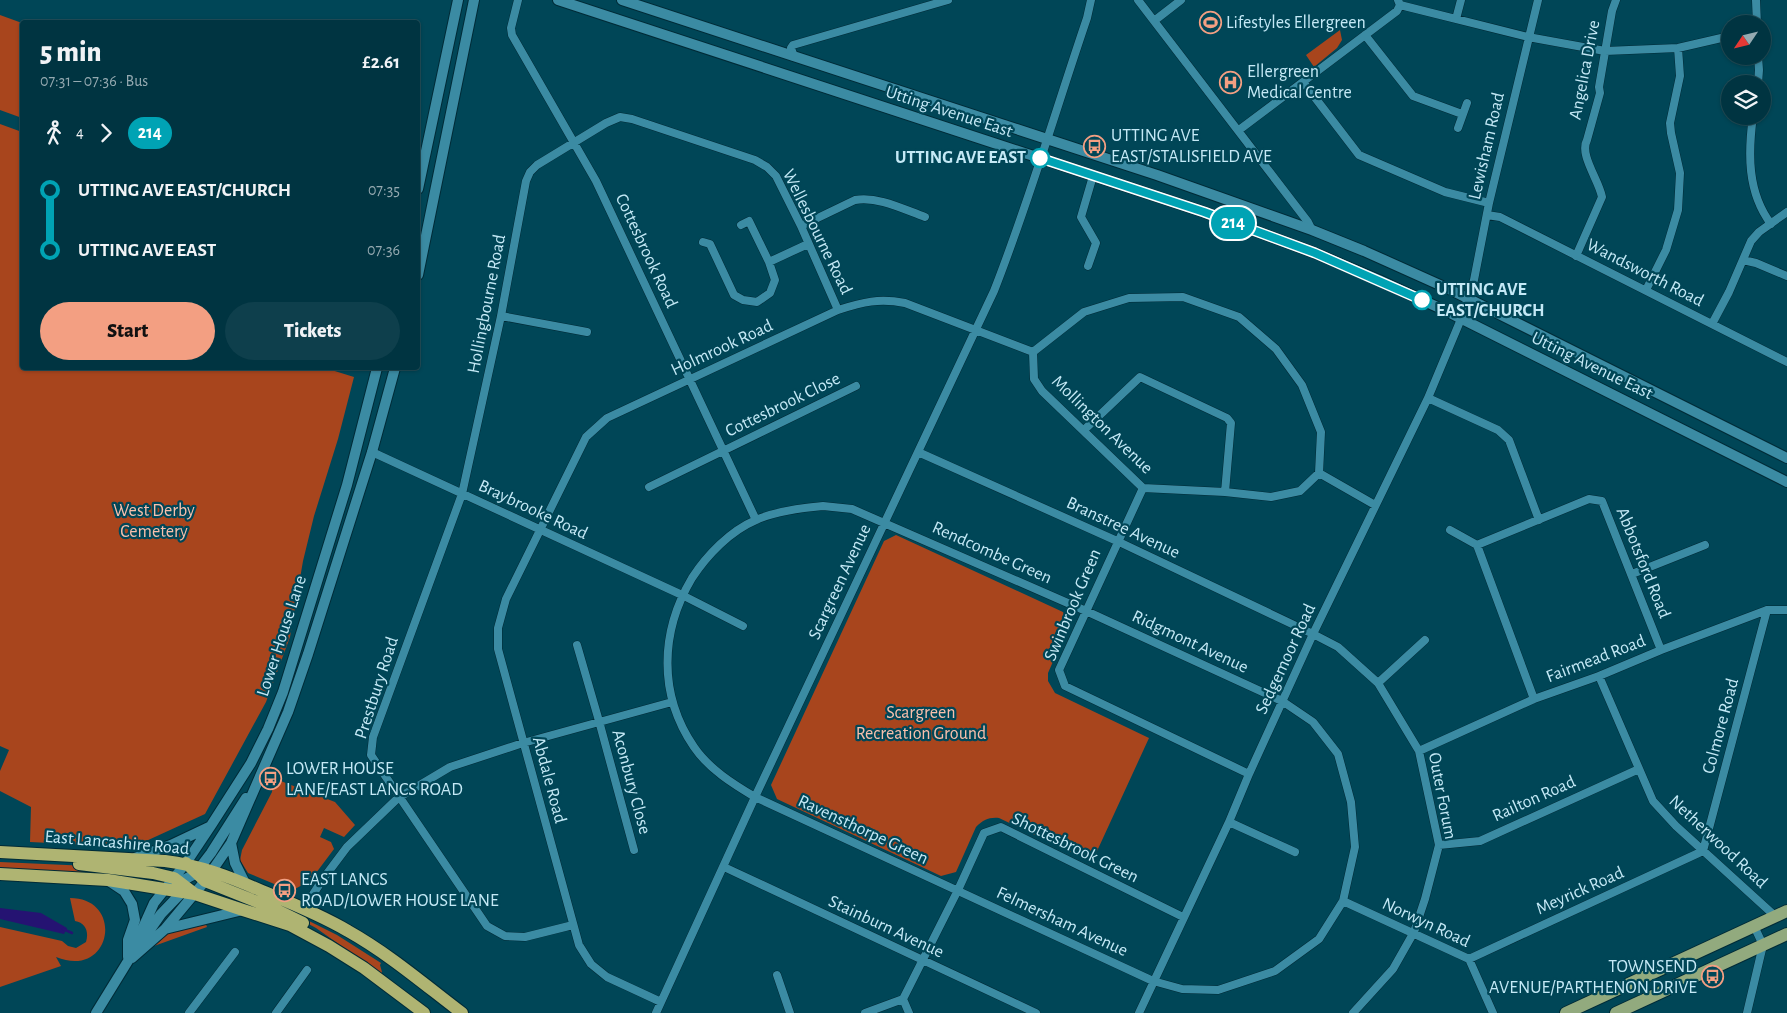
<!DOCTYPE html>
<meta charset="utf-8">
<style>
:root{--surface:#003441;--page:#0e3f4c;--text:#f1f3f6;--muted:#95aab1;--line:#224f5a;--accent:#f39f82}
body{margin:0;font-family:"Alegreya Sans",sans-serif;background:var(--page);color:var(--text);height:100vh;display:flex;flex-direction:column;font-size:19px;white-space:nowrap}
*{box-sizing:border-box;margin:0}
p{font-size:16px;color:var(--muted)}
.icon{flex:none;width:28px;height:28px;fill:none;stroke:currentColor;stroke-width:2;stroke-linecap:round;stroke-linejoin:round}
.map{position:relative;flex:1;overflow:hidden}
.sheet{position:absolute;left:20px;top:20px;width:400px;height:350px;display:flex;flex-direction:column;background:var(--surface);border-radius:5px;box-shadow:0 1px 4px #0004,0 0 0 1px var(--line)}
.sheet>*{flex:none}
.badge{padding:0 10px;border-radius:16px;font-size:18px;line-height:32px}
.needle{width:32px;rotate:235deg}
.tools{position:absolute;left:1721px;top:15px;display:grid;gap:10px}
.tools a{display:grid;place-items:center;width:50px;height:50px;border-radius:50%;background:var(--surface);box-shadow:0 1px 4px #0004,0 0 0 1px var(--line);font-size:25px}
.map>.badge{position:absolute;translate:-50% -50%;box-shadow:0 0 0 2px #fff}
.legs{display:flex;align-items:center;gap:8px;height:55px;padding:0 20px;font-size:16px}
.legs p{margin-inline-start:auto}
.head{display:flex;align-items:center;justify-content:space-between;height:85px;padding:0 20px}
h1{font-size:28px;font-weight:800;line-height:38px}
.action{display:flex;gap:10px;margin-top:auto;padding:10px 20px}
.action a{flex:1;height:58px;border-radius:30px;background:var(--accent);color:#111;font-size:20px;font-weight:800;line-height:58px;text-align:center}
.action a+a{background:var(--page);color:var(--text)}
ul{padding:0 20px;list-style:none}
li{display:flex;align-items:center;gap:18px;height:60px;font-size:19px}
li i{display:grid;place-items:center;width:8px;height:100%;margin:0 6px;background:currentColor}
li i::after{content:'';width:12px;height:12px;margin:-6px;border:4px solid;border-radius:50%;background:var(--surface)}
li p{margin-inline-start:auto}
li:first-child i{background:linear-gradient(#0000 50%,currentColor 0)}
li:last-child i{background:linear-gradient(currentColor 50%,#0000 0)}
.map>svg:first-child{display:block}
</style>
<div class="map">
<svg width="1787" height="1013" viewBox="0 0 1787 1013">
<rect width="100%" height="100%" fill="#004657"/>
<path fill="#a8451d" d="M0,15L22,23V118L0,110Z
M1340,30L1342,40L1337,48L1314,67L1306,55Z
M0,124L22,132V368H325L354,377L338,439L314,516L303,561L290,637L266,702L205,814L133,847L30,842L31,807L0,791V771L9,750L0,746Z
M896,535L1063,612L1069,625L1048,673V681L1055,693L1149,738L1092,862L999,818C989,817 983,820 976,827L956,872L941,876L777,799L771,785L884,541Z
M273,778L335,802L355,825L344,837L324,828L320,837L331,842L334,849L310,881L291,891L248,873L240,860L242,850L272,792Z
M0,862L89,866L96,871V874L0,869Z
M70,898C125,898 112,980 56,957L61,966L0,987V927L62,941L68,946L76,948L86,942C89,932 86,923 75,921Z
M293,913L337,935L381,963L380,965L382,972L381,974L316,928L292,915Z
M205,922L207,927L154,946L169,933Z"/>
<path fill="#251372" d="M0,908L41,913L67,928L64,934L0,919Z"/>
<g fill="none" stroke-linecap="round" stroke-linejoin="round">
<path stroke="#251372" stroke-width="2.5" d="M63,929L72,933"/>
<defs>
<path id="minor" d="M518,0L511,28L512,35L596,181L756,520
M1138,0L1308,222L1312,230
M1398,0L1400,5L1528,37L1605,51L1678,48L1730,36
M1756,0L1757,24
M1456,19L1461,0
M1154,21L1181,0
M1365,35L1413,96L1462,114
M794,57L791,48L793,45L948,0
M1303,82L1359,155L1445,192L1489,203
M1758,84L1759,70L1758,56
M1753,116C1748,153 1747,192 1771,224
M1458,128L1467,103
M1239,130L1397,11L1400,5
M1487,215L1500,217L1787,362
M801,226L855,200C878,196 903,209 925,217
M703,242L710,244L734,295L743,300L757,302L770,293L775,280L769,262L749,221L741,225
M1576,256L1602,197C1599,180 1579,155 1587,140L1600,93L1599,87L1612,11L1616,0
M1743,260L1756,263L1787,276
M769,262L808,244
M1088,266L1096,243L1081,217L1093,176
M1646,290L1666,250L1678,210L1680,173L1671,133L1670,123L1680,76L1678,48
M501,316L587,332
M1712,324L1729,292L1751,241L1759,232L1787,212
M1033,352L1034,379L1042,391L1143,488L1225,492L1271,497L1300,491L1319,473L1375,505
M1033,352L1084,312L1129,298L1183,297L1239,317L1276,349L1302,385L1321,432L1319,473
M1428,398L1498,430L1509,440L1539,520
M1084,430L1140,377L1227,418L1231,423L1225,492
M372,452L682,595L743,626
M918,452L1117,541L1313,634L1338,647L1378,683L1419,751L1439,845L1425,899L1414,932L1393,969L1353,1013
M649,487L856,386
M1143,488L1059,670L1065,686L1249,774
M823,506L852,509L1086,611L1282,701L1313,722L1338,754L1351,802L1355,847L1343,901L1319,939L1275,971L1218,990L1182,989L1153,981L755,797C733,784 709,769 694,747C658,694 660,632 692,578C707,555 730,531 756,520C776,511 801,508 823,506Z
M1450,530L1477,545L1589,499L1602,501L1661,650
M1477,545L1534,699
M1632,574L1705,545
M577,645L599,721L634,850
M1599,676L1653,801L1676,826L1775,916
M1378,683L1425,640
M1419,751L1534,699L1599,676L1661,650L1767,610H1787
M1229,822L1295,852
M1439,845L1480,841L1639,769
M724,867L1036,1013
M1343,901L1469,959L1493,1013
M304,908L323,879L347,847L398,798L450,767L523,743L672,702
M573,925L525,937L505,936L487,926L371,755L373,737L462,494L501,316L526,181L530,172L537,165L606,123L620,117L632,119L755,160L767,167L776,176L801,226L838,310
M1469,959L1703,851L1767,610
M777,975L790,1013
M903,999L958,890L984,833L1001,827L1183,917
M661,1002L607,977L591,964L579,945L498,649V628L506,599L586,437L607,418L838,310C863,302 879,298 905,303L1033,352
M189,1013L235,952
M276,1013L307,970
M656,1013L755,797L994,291C1029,202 1056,109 1087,18L1091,0
M865,1013L903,999L909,1013
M1139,1013L1229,822L1249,774L1313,634L1428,398L1461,319L1474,280L1489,203L1538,0
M1747,1013L1763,945L1754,926"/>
<path id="tertiary" d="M558,0L1204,212L1315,253L1379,280L1446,311L1787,482
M622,0L1157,175L1312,230L1364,251L1451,290L1787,458
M418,189L458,0
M418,275L474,0
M231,843L235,863L245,883
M135,858L171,845L209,827
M109,881L124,891L132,904L135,920L128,940V957
M174,885L195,874L211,853L246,798
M165,929L243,910
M142,941L161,914L185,889
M132,958L165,929L205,881L231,843L288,712L308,654L372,452L395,368
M96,1013L128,961L154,903L186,863L212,824L251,763L268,729L283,692L347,485L377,368"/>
<path id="primary" d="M1566,1013L1787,911
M1616,1013L1787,934"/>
<path id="trunk" d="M0,852L165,861C199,865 230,877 262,891C291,903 321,915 348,931C389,954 425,985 462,1013
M186,863L205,881L270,907L303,923
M79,864L153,873L174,878L195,894
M0,874L108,880L195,894L243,910L290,925L329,946L364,968L424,1013"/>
</defs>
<use href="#minor" stroke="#002b37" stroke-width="9"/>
<use href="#tertiary" stroke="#002b37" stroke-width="12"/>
<use href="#primary" stroke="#002b37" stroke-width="14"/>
<use href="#trunk" stroke="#002b37" stroke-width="14"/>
<use href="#minor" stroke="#3b8ba3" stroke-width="8"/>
<use href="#tertiary" stroke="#3b8ba3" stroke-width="10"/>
<use href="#primary" stroke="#92aa7e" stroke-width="12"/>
<use href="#trunk" stroke="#afb472" stroke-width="12"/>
</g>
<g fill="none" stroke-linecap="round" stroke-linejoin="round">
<defs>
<path id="line-1" d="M1040,158L1204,212L1315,253L1422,300"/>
</defs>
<use href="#line-1" stroke="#fff" stroke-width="11"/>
<use href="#line-1" stroke="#00a3b4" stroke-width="8"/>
</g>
<defs>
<symbol id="stadium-ring" viewBox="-11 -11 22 22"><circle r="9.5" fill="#004657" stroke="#f39f82" stroke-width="1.5"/><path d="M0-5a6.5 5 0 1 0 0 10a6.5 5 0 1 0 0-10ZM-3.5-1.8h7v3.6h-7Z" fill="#f39f82"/></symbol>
<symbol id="hospital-ring" viewBox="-11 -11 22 22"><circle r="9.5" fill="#004657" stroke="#f39f82" stroke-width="1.5"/><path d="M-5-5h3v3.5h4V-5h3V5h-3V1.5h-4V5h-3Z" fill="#f39f82"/></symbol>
<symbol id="bus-ring" viewBox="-11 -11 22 22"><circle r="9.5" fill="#004657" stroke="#f39f82" stroke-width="1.5"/><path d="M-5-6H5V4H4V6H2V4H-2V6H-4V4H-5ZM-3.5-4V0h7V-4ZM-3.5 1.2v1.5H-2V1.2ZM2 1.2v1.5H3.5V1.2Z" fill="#f39f82"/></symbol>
</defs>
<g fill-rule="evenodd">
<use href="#stadium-ring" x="1198" y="10" width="25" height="25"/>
<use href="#hospital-ring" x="1218" y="70" width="25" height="25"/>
<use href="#bus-ring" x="1082" y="134" width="25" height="25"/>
<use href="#bus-ring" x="258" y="766" width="25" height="25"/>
<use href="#bus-ring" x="272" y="878" width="25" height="25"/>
<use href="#bus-ring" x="1700" y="964" width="25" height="25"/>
</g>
<g fill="#fff" stroke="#00a3b4" stroke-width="2.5">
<circle cx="1040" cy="158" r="9"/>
<circle cx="1422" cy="300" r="9"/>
</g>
<g text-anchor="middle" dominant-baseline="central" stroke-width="4.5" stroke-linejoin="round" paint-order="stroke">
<g font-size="18" fill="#c4e9f6" stroke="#004657" text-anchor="start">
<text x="1226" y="23">Lifestyles Ellergreen</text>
<text x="1247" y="72">Ellergreen<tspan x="1247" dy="21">Medical Centre</tspan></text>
<text x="1111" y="136">UTTING AVE<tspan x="1111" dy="21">EAST/STALISFIELD AVE</tspan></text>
<text x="286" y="769">LOWER HOUSE<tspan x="286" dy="21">LANE/EAST LANCS ROAD</tspan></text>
<text x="301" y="880">EAST LANCS<tspan x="301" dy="21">ROAD/LOWER HOUSE LANE</tspan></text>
<text x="1697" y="967" text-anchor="end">TOWNSEND<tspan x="1697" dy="21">AVENUE/PARTHENON DRIVE</tspan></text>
</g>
<g font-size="18" fill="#c4e9f6" stroke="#004657">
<text transform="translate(1585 70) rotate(-79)">Angelica Drive</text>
<text transform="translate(949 112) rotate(18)">Utting Avenue East</text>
<text transform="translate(1487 146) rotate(-77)">Lewisham Road</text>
<text transform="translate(817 232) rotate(64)">Wellesbourne Road</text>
<text transform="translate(646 251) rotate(65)">Cottesbrook Road</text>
<text transform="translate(1645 273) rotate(27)">Wandsworth Road</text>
<text transform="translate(487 304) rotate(-79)">Hollingbourne Road</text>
<text transform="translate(722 348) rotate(-25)">Holmrook Road</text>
<text transform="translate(1592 366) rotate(26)">Utting Avenue East</text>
<text transform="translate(783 405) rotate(-26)">Cottesbrook Close</text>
<text transform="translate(1102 425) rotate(44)">Mollington Avenue</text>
<text transform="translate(533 510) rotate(25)">Braybrooke Road</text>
<text transform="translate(1123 528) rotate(25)">Branstree Avenue</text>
<text transform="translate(992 553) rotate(24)">Rendcombe Green</text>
<text transform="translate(1643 563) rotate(68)">Abbotsford Road</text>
<text transform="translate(840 582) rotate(-65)">Scargreen Avenue</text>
<text transform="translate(1073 605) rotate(-67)">Swinbrook Green</text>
<text transform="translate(282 636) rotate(-72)">Lower House Lane</text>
<text transform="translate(1190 642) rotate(25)">Ridgmont Avenue</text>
<text transform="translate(1286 659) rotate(-65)">Sedgemoor Road</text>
<text transform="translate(1596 659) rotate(-21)">Fairmead Road</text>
<text transform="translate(377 688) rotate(-72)">Prestbury Road</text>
<text transform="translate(1721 726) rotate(-75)">Colmore Road</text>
<text transform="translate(549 780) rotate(75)">Abdale Road</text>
<text transform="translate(631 782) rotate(75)">Aconbury Close</text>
<text transform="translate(1442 796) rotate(79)">Outer Forum</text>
<text transform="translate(1534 799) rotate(-24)">Railton Road</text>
<text transform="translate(863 830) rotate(25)">Ravensthorpe Green</text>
<text transform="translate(1718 842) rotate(43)">Netherwood Road</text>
<text transform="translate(117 843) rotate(5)">East Lancashire Road</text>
<text transform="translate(1075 848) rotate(26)">Shottesbrook Green</text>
<text transform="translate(1580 891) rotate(-24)">Meyrick Road</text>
<text transform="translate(1062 922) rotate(25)">Felmersham Avenue</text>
<text transform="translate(1426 923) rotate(25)">Norwyn Road</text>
<text transform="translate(886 927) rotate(25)">Stainburn Avenue</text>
</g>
<g font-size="18" font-weight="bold" fill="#c4e9f6" stroke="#004657" text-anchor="end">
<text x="1026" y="158">UTTING AVE EAST</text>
<text x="1436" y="290" text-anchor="start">UTTING AVE<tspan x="1436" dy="21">EAST/CHURCH</tspan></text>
</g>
<g font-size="18" fill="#f9c0ac" stroke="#004657">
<text x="154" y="511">West Derby<tspan x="154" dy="21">Cemetery</tspan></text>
<text x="921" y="713">Scargreen<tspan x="921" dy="21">Recreation Ground</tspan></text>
</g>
</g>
</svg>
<div class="tools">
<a><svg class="needle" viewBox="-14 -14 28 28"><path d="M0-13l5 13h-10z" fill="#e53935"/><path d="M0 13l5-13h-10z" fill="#95aab1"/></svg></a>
<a><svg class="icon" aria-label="layers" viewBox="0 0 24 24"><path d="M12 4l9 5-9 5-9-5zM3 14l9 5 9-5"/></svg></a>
</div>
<b class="badge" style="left:1233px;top:223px;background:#00a3b4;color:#fff">214</b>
<section class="sheet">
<div class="head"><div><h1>5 min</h1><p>07:31 – 07:36 · Bus</p></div><b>£2.61</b></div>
<div class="legs"><svg class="icon" aria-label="walk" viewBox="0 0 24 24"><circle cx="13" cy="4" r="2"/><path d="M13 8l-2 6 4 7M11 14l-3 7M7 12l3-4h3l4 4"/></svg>4<svg class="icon" aria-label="forward" viewBox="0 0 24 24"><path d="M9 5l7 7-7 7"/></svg><b class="badge" style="background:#00a3b4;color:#fff">214</b></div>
<ul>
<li><i style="color:#00a3b4"></i><b>UTTING AVE EAST/CHURCH</b><p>07:35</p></li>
<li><i style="color:#00a3b4"></i><b>UTTING AVE EAST</b><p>07:36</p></li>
</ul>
<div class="action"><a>Start</a><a>Tickets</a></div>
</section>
</div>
